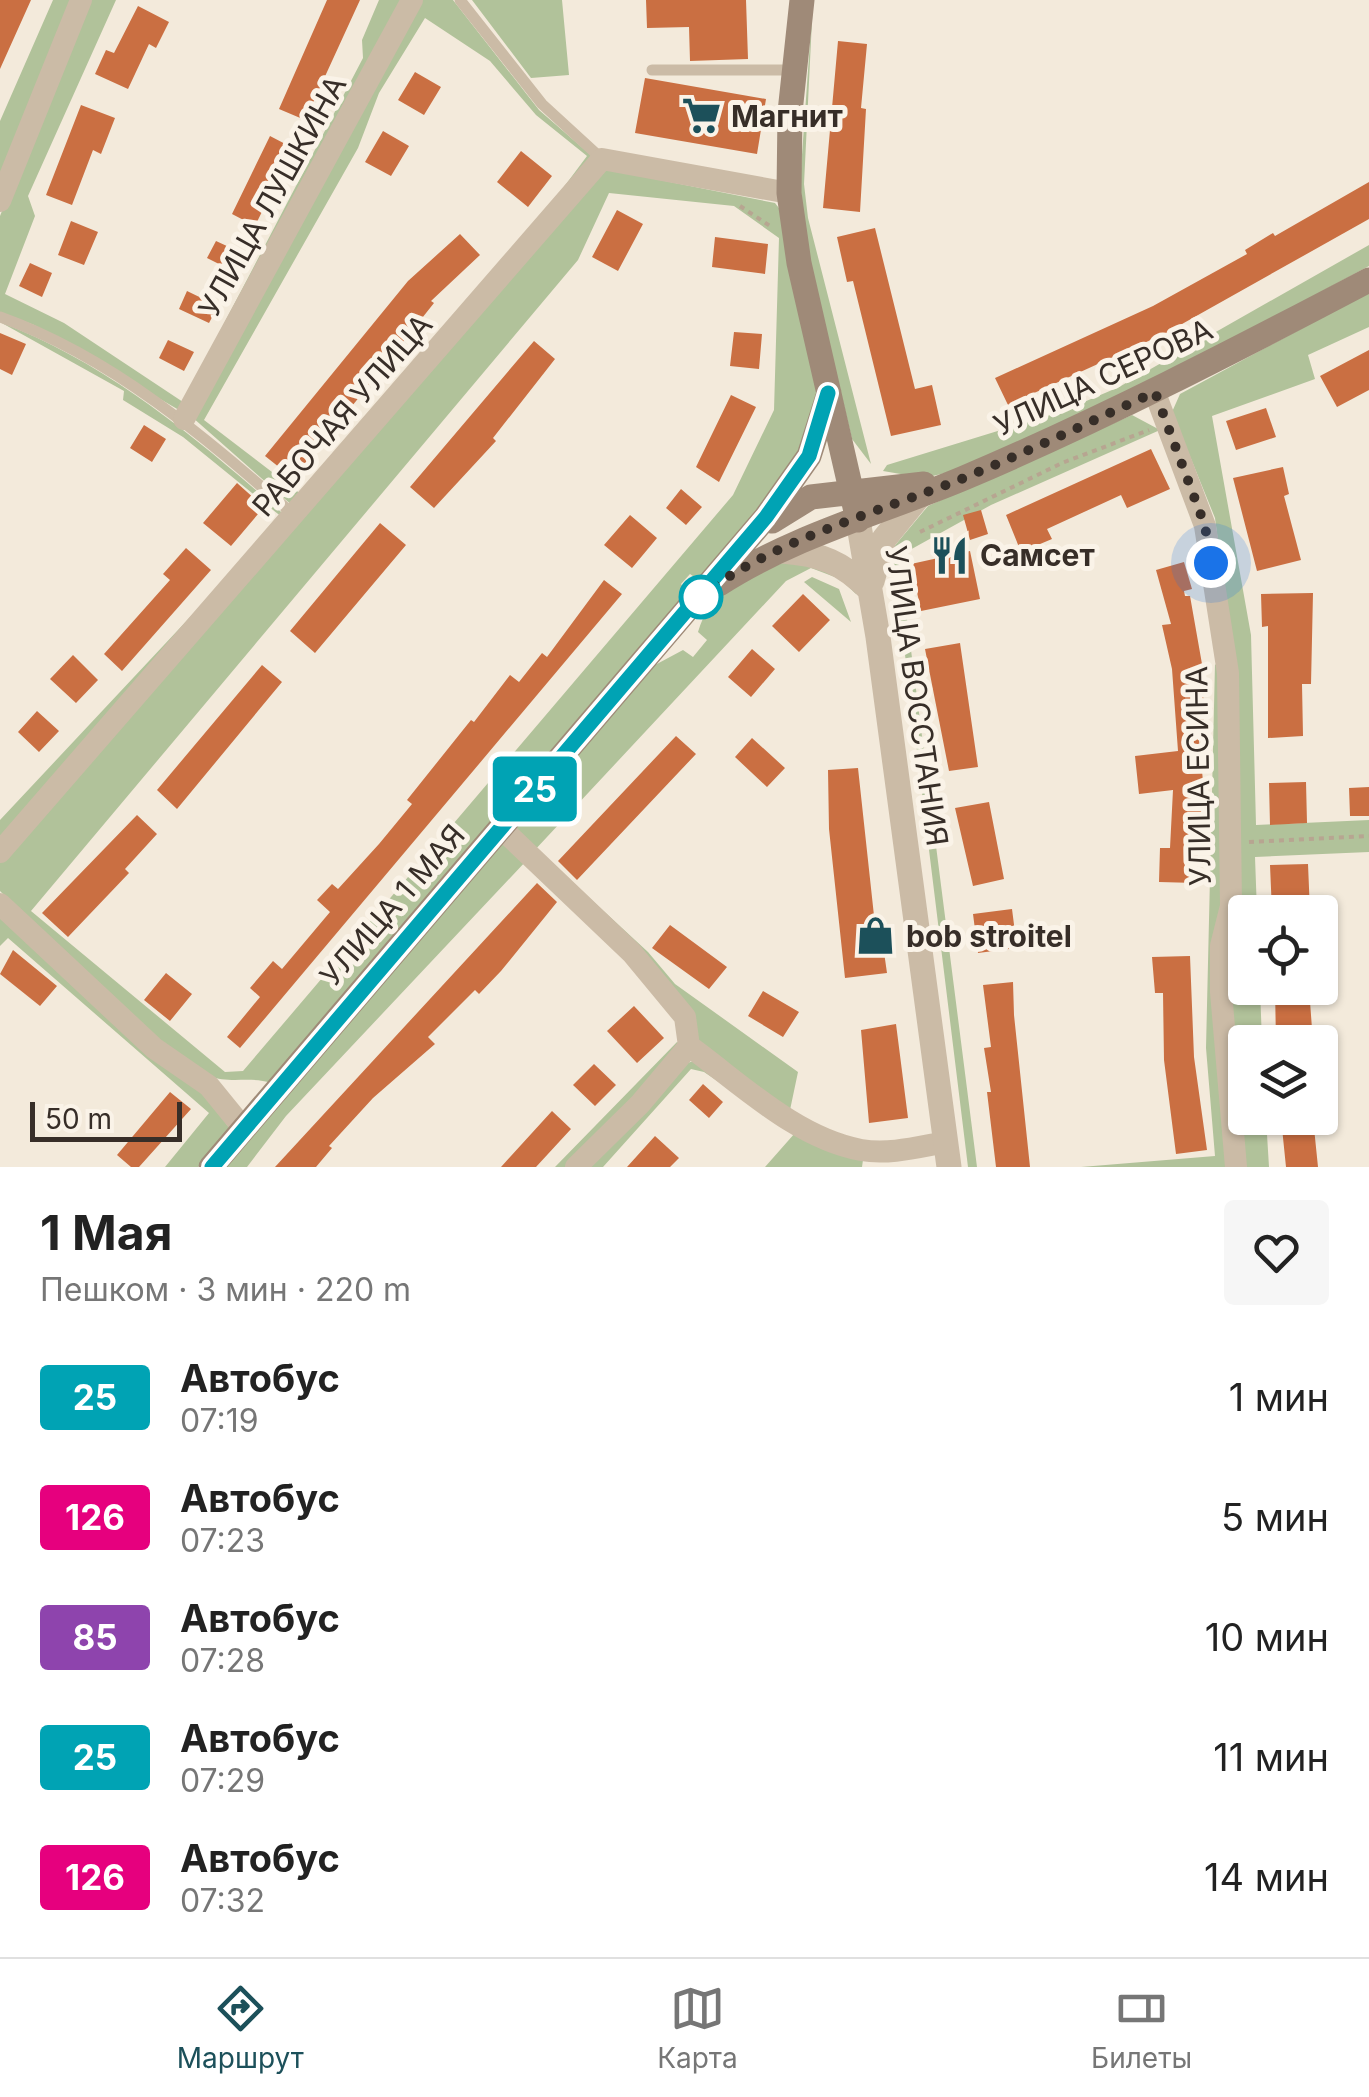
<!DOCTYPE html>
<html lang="ru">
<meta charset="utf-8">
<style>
:root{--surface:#fff;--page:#f6f6f6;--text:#222;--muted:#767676;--line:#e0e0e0;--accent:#1c505a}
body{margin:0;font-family:Inter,sans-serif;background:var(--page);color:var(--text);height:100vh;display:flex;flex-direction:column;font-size:38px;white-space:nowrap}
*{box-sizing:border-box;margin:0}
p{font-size:32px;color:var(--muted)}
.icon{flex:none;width:55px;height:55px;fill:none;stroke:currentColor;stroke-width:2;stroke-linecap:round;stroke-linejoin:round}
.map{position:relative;height:1167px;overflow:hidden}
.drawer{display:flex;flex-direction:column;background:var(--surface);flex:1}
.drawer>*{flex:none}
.badge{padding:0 20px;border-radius:8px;font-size:35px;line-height:65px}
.fabs{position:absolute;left:1228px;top:895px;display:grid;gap:20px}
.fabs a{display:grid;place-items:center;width:110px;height:110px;border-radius:10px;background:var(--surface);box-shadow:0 2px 8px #0004;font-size:50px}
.scale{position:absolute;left:30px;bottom:25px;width:152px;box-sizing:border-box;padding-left:10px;border:5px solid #372e28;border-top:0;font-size:28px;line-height:35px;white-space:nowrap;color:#372e28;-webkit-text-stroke:8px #faf3e8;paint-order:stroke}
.you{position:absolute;width:50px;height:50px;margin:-25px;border:8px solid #fff;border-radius:50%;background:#1a73e8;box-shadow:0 0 0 15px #1a73e833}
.map>.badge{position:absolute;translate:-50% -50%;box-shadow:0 0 0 5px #fff}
.round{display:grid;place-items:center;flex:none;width:105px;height:105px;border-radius:10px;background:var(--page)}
.head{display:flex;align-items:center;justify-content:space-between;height:170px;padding:0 40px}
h1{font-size:48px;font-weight:700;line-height:75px}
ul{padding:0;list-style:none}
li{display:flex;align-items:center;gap:30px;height:120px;padding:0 40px}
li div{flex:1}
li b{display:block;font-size:38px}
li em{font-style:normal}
li .badge{min-width:110px;font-weight:700;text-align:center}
.tab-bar{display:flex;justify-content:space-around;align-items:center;height:140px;border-top:2px solid var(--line);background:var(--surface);font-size:28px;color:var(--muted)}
.tab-bar a{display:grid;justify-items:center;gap:5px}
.tab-bar .current{color:var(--accent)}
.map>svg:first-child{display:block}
</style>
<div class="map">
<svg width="1369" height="1167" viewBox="0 0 1369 1167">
<rect width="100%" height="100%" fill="#f3eadb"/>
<path fill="#b1c29a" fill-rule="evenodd" d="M53,0H76L0,188V121Z
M86,0H116L28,196L35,216L5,294L64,323L183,402L363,58L362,40L379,0H407L184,413L34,325L0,312V216Z
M422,0H453L539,110L593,157L540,219L587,156L536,115L490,61L425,18L379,93L358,148L204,420L302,495L294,507L192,417Z
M472,0H562L569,75L531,78Z
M813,0L804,184L808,218L871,464L852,439L808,255L800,183Z
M605,169L775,203L782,212L817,393L805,449L707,573L696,578L690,574L681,584L685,589L681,603L271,1083C252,1076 227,1084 210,1076C143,1045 54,945 0,891V860ZM609,193L734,206L779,238L774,410L733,495L243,1071L225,1072L31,911L578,260Z
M1369,245V266L1153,382L954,471L924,478L883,471L887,465L1063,411L1119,387Z
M1369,292V327L1308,355L1315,379L1212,416L1251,635L1256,825L1369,820V852L1255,857L1257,912H1245V988H1260L1262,1042H1245V1118H1266L1269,1167H1244L1229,994L1235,674L1215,518L1172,412L1180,394Z
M0,322C110,364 200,441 288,518L0,844V820L283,518L183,437L123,400L124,391Z
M1132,415L1160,430L991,505L899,556L977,1167H968L892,549L928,506Z
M795,558L854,583L856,594L840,579L811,568L786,581L533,852L512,830L655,665L683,650L693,657L707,640L698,632C714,580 749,577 795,558Z
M812,577L839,589L851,622L804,582Z
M1215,664L1223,673L1230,1167H1081L1215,1156L1206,1048Z
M504,840L527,860L286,1116L247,1167H224Z
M544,856L648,952L675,984L798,1072L790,1110L695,1043Z
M0,915L204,1093L230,1129L198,1167H165L209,1113L8,938L0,946Z
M677,1042L683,1045L567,1167H555Z
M694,1061L863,1160L862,1167H765L795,1133L704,1072L691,1069L603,1167H583L680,1065Z"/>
<path fill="#ca6f42" d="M0,0H31L0,69Z
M327,0H360L305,120L279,109Z
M646,0H746L748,59L690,61L689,27L647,28Z
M138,6L169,22L156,48L149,44L128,89L95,74L106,50L114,53Z
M838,41L867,44L861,108L866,109L860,212L823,208Z
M415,72L441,87L424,115L398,100Z
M645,78L766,99L757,154L635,133Z
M81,105L115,118L101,154L93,150L72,205L46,195Z
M383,131L409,146L391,176L365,162Z
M270,136L293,148L255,226L232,214Z
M521,151L552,176L528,207L497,182Z
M1369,182V219L1166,333L1008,405L995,378L1153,306L1247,254L1245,250L1273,233L1275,236Z
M617,210L643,224L618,271L592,257Z
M71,221L98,232L84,265L58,255Z
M875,228L915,389L932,385L941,425L891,436L853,281L847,282L837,237Z
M460,234L480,255L431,301L434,303L294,479L265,456L408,281Z
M715,237L768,244L765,274L712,267Z
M216,241L242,253L233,271L207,258Z
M30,263L52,273L42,297L19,286Z
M187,291L218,306L209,323L179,309Z
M734,332L762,334L759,369L730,366Z
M0,333L26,344L12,375L0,369Z
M168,340L194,352L184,371L159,358Z
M534,341L555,359L493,438L496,441L434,508L410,487Z
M1369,350V390L1337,407L1320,376Z
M731,395L756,407L719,482L696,467Z
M1266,408L1276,437L1236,450L1226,421Z
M144,425L166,439L152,462L130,448Z
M1151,449L1170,489L1127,508L1121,495L1047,529L1052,539L1021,552L1006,515Z
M1283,467L1289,494L1284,496L1301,560L1257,571L1233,478Z
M237,483L264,507L231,546L203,523Z
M681,489L702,507L686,525L666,508Z
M981,510L988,534L970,540L963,515Z
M630,515L657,538L632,568L604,545Z
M380,523L406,545L315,653L290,631Z
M186,548L211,570L122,671L104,654L170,580L163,574Z
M970,551L980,599L921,611L911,564Z
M1184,562L1192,589L1184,591L1185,596H1190L1202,664L1204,721H1197L1203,781L1196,883L1159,882L1160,848H1170L1173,790L1139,794L1135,756L1178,751L1172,669L1162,625L1171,624L1156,570Z
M604,580L622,594L240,1048L227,1037L260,997L250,988L273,961L282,969L330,912L317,900L332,884L338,889L379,844L412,804L407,800L471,720L474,722L510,675L519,682L542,653L547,657Z
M1313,593L1311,684H1302L1303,736L1268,738V626L1262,627L1261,594Z
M803,594L830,620L799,652L772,626Z
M960,643L978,767L949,771L925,649Z
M752,649L775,669L751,697L728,677Z
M73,655L98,680L76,703L50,679Z
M262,665L282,682L177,809L157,790Z
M37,711L59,731L39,752L18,732Z
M676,736L696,754L577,880L558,861Z
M752,738L785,768L767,787L735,757Z
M858,768L875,925L880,924L887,973L845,978L829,829L828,770Z
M1306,782L1307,823L1270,825L1269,783Z
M1369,787V816H1350L1349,788Z
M989,802L1004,879L973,886L955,808Z
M137,815L157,834L125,869L129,873L68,937L42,913Z
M1308,864L1310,912H1272L1270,865Z
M537,883L557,902L501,971L479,994L475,990L428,1037L435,1044L373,1098L329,1146L332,1148L316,1167H275Z
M1012,909L1017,948L978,953L973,914Z
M670,925L727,967L709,989L652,948Z
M13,950L57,986L40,1006L0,974Z
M1190,956L1194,1057L1207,1150L1176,1154L1164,1060L1163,993H1155L1152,957Z
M166,973L192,994L170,1021L144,1000Z
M1013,982L1014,1015L1030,1167H996L987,1092H991L984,1048L991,1047L983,985Z
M1275,988H1309L1313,1042H1276Z
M763,991L799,1012L783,1037L748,1016Z
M634,1006L664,1038L637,1063L607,1031Z
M896,1024L908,1118L869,1123L861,1030Z
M594,1064L616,1085L595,1106L573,1085Z
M703,1084L723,1102L709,1118L689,1100Z
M170,1092L191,1109L139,1167H131L117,1155Z
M552,1111L571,1129L536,1167H501Z
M1281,1118H1313L1318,1167H1286Z
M655,1136L679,1158L670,1167H627Z"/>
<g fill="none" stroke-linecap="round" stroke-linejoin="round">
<path stroke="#b7a591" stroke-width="4" stroke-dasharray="5 5" stroke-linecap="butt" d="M740,206L770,226
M920,532L1062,463L1149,430
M1249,842L1369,836"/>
<path stroke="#cbbba6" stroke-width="11" d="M460,0L542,104L602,159
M652,70H795
M0,317C112,357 205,437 293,514"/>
<path stroke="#cbbba6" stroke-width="22" d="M0,201L81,0
M1155,393L1205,526L1228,673L1231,906L1221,946V992L1236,1167
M184,419L412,0
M501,828L632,953L685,1017L689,1046L640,1104L576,1167
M0,852L602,159L789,193
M0,904L154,1048L209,1086L244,1129
M689,1046C740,1083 796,1138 861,1150C889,1155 918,1147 946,1142"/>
<path stroke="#cbbba6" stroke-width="25" d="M858,520L878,637L949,1167
M782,551C821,554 842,562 870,590
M872,581L884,539L920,495"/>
<path stroke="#9f8a78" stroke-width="25" d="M802,0L790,112L789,193L799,263L858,520
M772,521L811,497L924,484
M719,584C793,536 883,512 964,478C1103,419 1236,350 1369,280
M211,1167L766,517L809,456L829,393"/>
</g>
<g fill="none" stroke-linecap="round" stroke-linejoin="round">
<defs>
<path id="line" d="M212,1167L766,517L809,456L828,393"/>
</defs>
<use href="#line" stroke="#fff" stroke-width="22"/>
<use href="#line" stroke="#00a3b4" stroke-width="15"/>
<path stroke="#372e28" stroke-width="10" stroke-dasharray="0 18" d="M701,597C761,545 883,510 959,480C1025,453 1090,422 1155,392L1205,526L1211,563"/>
</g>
<defs>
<symbol id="supermarket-bare" viewBox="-9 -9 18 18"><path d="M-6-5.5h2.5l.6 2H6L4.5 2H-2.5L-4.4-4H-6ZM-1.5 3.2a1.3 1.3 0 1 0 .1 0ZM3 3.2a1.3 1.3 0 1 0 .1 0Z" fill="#1c505a" stroke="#faf3e8" stroke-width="2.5" paint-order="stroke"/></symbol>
<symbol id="restaurant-bare" viewBox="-9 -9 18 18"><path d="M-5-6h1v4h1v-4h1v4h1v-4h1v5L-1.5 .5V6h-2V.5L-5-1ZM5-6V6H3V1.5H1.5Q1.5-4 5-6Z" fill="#1c505a" stroke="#faf3e8" stroke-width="2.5" paint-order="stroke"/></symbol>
<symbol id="shop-bare" viewBox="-9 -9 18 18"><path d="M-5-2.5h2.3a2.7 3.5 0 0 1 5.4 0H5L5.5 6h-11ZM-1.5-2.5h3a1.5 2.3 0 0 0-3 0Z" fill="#1c505a" stroke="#faf3e8" stroke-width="2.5" paint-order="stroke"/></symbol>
</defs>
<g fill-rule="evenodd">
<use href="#supermarket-bare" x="674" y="88" width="55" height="55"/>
<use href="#restaurant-bare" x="922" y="528" width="55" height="55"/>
<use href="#shop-bare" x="848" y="908" width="55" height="55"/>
</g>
<circle fill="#fff" stroke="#00a3b4" stroke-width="5" cx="701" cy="597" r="20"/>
<g text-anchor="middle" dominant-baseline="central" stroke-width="10" stroke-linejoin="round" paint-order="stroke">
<g font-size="30" font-weight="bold" fill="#372e28" stroke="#faf3e8" text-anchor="start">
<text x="731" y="116">Магнит</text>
<text x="980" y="555">Самсет</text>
<text x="906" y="936">bob stroitel</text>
</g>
<g font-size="30" fill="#372e28" stroke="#faf3e8">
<text transform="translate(272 196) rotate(-61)">УЛИЦА ЛУШКИНА</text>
<text transform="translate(1103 377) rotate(-25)">УЛИЦА СЕРОВА</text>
<text transform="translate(342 415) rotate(-49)">РАБОЧАЯ УЛИЦА</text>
<text transform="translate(917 696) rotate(82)">УЛИЦА ВОССТАНИЯ</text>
<text transform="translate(1198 776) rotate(-91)">УЛИЦА ЕСИНА</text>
<text transform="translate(392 905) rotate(-49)">УЛИЦА 1 МАЯ</text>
</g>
</g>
</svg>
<div class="fabs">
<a><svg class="icon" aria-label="locate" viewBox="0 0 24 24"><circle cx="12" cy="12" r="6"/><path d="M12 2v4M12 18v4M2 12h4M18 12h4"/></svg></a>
<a><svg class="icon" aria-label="layers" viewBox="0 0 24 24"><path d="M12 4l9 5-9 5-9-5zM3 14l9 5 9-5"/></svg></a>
</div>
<div class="scale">50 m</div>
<div class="you" style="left:1211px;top:563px"></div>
<b class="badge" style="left:535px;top:789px;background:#00a3b4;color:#fff">25</b>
</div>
<section class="drawer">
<div class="head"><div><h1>1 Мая</h1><p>Пешком · 3 мин · 220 m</p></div><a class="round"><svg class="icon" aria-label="heart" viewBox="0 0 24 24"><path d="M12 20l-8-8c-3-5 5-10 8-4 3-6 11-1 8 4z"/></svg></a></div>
<ul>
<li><span class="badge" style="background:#00a3b4;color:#fff">25</span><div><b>Автобус</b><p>07:19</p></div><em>1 мин</em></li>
<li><span class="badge" style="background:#e6007e;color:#fff">126</span><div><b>Автобус</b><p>07:23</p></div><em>5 мин</em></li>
<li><span class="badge" style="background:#8e44ad;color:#fff">85</span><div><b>Автобус</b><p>07:28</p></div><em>10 мин</em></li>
<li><span class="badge" style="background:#00a3b4;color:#fff">25</span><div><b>Автобус</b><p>07:29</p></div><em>11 мин</em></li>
<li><span class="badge" style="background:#e6007e;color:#fff">126</span><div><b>Автобус</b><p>07:32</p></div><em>14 мин</em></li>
</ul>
</section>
<nav class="tab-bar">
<a class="current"><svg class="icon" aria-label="directions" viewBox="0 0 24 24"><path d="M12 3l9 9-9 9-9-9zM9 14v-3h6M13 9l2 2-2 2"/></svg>Маршрут</a>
<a><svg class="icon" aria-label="map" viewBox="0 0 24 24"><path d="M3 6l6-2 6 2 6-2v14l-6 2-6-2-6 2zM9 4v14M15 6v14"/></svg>Карта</a>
<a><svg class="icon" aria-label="tickets" viewBox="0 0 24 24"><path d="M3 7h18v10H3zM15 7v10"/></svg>Билеты</a>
</nav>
